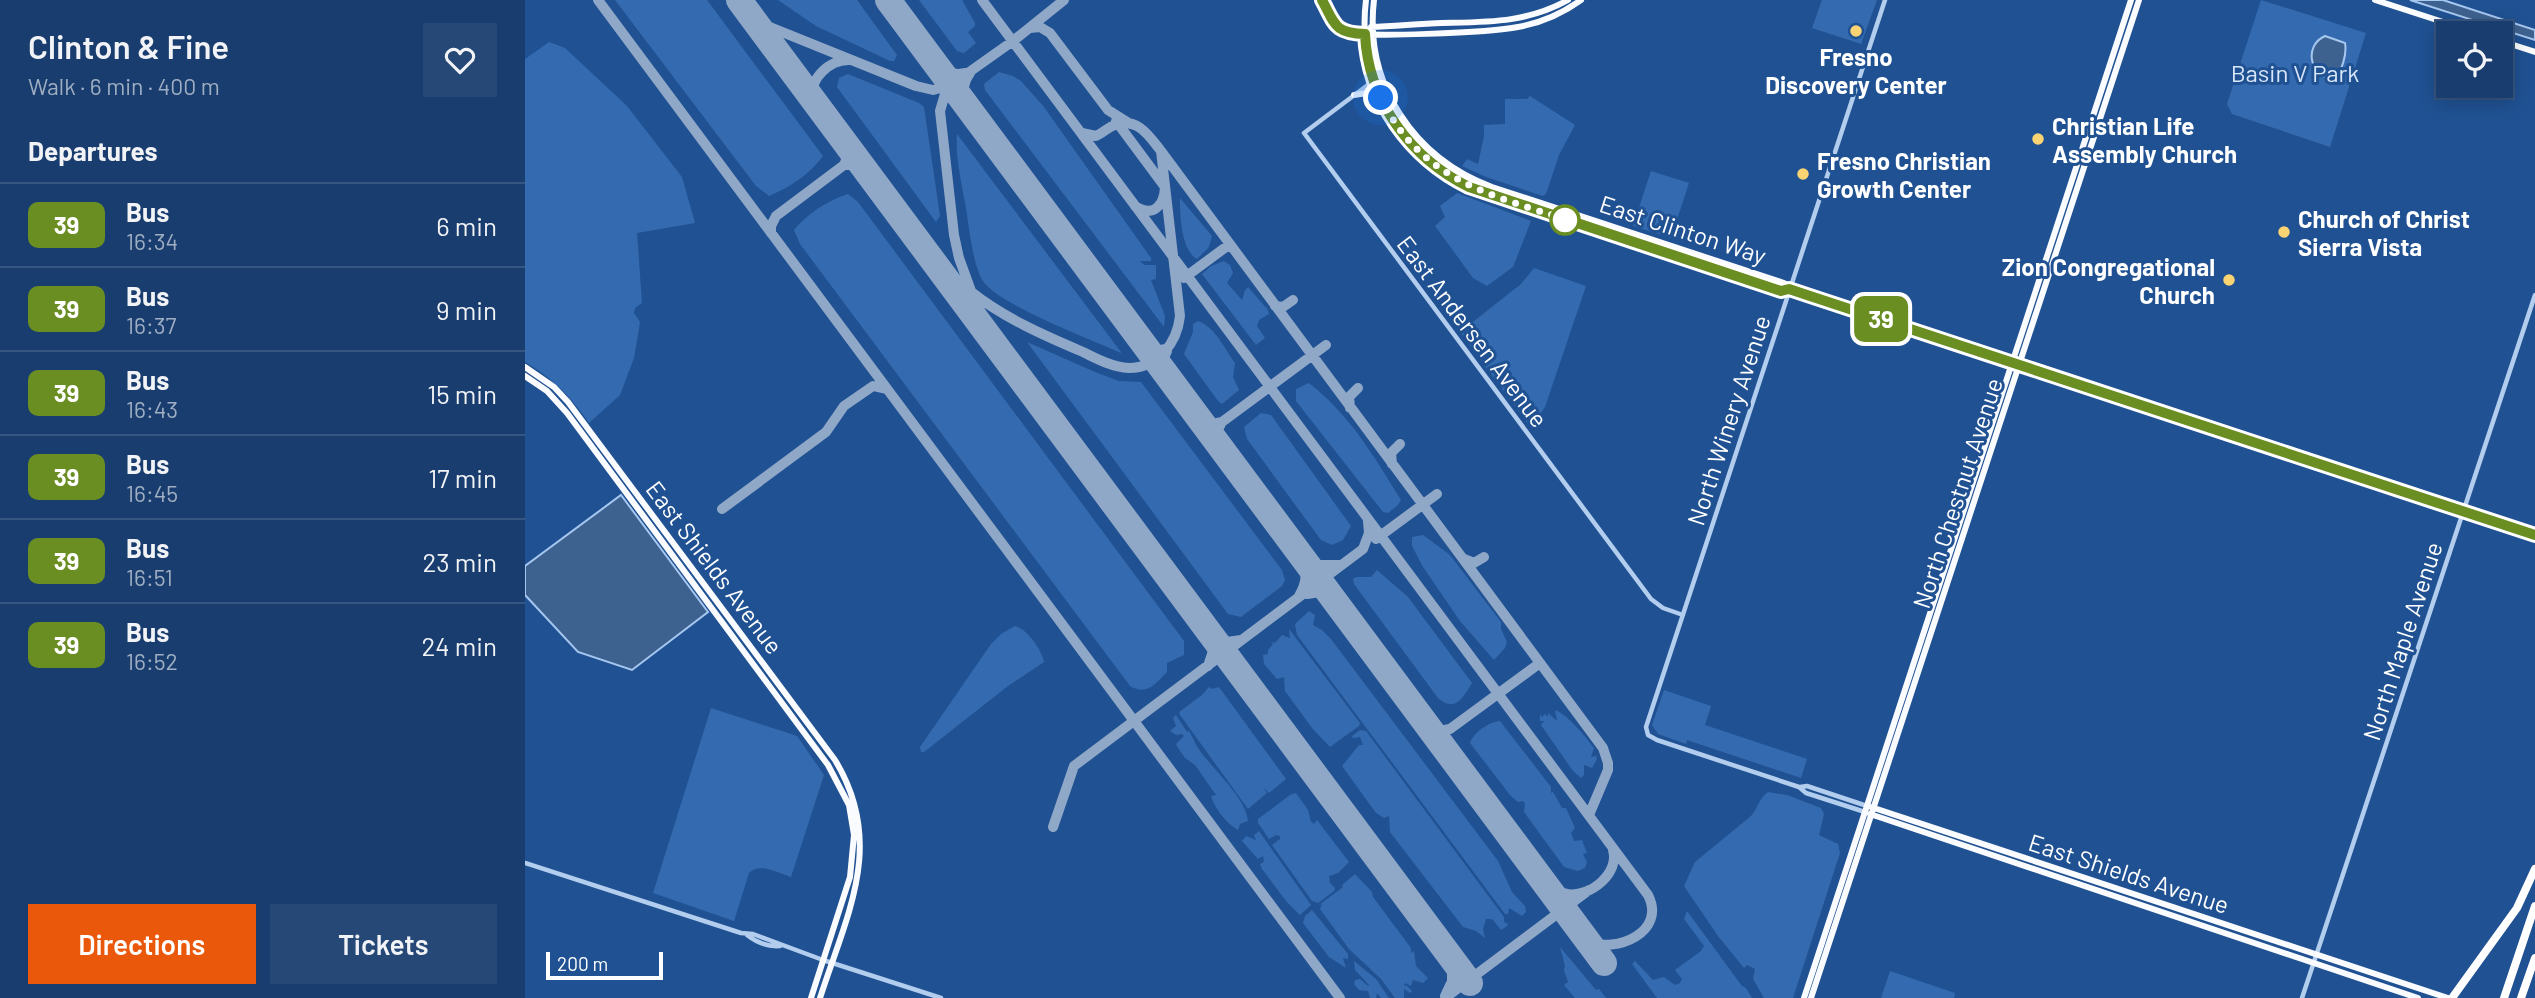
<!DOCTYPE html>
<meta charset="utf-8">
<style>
:root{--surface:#183d6e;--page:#254876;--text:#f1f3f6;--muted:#9faec2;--line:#365681;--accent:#ea580c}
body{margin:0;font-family:Barlow,sans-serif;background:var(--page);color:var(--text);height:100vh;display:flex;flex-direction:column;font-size:26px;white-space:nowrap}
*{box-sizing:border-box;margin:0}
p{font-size:23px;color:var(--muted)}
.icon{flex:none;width:38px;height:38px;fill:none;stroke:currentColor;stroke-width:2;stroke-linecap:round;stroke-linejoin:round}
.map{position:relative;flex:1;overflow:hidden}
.drawer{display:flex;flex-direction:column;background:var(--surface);width:525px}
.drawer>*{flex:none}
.badge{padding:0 14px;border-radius:10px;font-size:24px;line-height:46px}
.controls{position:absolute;left:1911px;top:21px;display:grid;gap:14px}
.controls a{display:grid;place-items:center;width:77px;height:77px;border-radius:0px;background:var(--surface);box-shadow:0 4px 18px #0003,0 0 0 2px var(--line);font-size:35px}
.scale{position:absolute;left:21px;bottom:18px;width:117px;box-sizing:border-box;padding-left:7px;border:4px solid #fff;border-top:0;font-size:19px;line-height:24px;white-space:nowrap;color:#fff;-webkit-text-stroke:5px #205192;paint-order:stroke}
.you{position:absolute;width:35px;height:35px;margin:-18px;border:5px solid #fff;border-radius:50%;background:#1a73e8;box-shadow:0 0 0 10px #1a73e833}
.map>.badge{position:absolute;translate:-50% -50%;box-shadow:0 0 0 4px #fff}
h2{padding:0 28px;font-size:26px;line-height:63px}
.round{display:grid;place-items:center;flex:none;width:74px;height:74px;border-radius:0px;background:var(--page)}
.head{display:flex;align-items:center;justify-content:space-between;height:119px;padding:0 28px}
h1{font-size:33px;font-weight:600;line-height:52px}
.button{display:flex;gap:14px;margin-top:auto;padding:14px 28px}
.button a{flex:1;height:80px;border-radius:0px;background:var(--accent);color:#fff;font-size:28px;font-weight:600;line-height:80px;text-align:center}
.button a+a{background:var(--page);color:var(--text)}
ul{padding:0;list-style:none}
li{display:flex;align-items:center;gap:21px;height:84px;padding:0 28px;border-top:2px solid var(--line)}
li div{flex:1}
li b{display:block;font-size:26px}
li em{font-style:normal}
li .badge{min-width:77px;font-weight:700;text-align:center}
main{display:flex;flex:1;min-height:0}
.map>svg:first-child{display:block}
</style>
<main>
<section class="drawer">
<div class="head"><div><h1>Clinton &amp; Fine</h1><p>Walk · 6 min · 400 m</p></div><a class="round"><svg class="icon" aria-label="heart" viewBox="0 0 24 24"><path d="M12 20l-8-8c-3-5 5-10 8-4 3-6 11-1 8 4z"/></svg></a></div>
<h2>Departures</h2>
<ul>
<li><span class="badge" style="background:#6b8e23;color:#fff">39</span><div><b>Bus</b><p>16:34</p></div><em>6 min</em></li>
<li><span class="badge" style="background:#6b8e23;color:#fff">39</span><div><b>Bus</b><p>16:37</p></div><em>9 min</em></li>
<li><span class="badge" style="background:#6b8e23;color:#fff">39</span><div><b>Bus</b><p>16:43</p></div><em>15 min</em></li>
<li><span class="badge" style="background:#6b8e23;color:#fff">39</span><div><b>Bus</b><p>16:45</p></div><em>17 min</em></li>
<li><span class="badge" style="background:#6b8e23;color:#fff">39</span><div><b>Bus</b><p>16:51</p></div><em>23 min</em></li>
<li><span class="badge" style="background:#6b8e23;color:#fff">39</span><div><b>Bus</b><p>16:52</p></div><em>24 min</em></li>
</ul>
<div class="button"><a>Directions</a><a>Tickets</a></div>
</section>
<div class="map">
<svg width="2010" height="998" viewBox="0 0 2010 998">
<rect width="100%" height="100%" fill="#205192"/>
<path fill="#346bb0" d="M90,0H182L298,156C284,175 265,187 244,196L231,186Z
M253,0H332L372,55L369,61H365L291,26Z
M394,0H437L450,23V26L443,32L451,43L439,53L432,51Z
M1297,0H1352L1336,44L1287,28Z
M1736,0L1841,33L1805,147L1707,114L1702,104Z
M24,42L40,48L102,106L157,177L170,223L112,233L117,303L110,308L109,313L115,322L109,358L95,395L64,423C46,397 28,378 0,362V59Z
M474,72L488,76L496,81L519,107L626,258V261H615L619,265H631V279L626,280L640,316L639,327L460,90L459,84Z
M323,74L394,103L399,107L415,216L411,222L312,87L314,78Z
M1005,96L1050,125L1034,155L1021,194L1018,196L961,177L937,166L942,159L953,164L959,136V125L980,124V99H1002Z
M432,134L596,352V353C567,340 474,305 458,281C448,266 444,227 441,208C437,185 430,157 432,134Z
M1126,171L1164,183L1146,238L1108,226Z
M932,193L1006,221L988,267L962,286L948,278L910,226L920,217L915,206Z
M323,194L333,202L659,641V655L642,663V672C630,684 622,696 605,686L275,244L269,230C283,213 302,201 323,194Z
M655,198L687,236L684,247L672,259C656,250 655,216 655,198Z
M699,261L705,265L708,273L702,283L717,300L720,290L723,287L743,310L744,314L734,320L732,326L740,338L731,345L677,274L686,266Z
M1009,268L1061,286L1020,407L1014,416L1003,424L935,332L996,284Z
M673,321C690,327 700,349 710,363L708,377L714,390L697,404L693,401L659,354L668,332V324Z
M502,342L570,372L594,381L616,382L757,570L760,580L757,586L716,617L703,614Z
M784,383C826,416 848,455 876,500L873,505L863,513L858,512L771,401V389Z
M736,413L746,415L826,526L818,540L807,545L796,540L722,439L719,427Z
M898,535L925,555L976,622V629L982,642L980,648L969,660L935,621L898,567L887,546V537Z
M852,570L883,597L947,683C938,698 930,713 913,698L829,584L828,579L831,577H846Z
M784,611L790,615L788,625L797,630L806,639L973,861L987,892L1000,906L1001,912L997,916L984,908L983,914H980L772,635L770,624Z
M490,626C502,629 517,650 519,662L483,686L399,752H396L395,747L466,644L476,634Z
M764,629L835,723L834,726L805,747L787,728L760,691L759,677L752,679L739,664L738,655L743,654V650L748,644L746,642L750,643L757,635L765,638Z
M684,687L687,689L694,687L761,779L744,793L738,787L742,793L723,809L655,715L654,712L677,695Z
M1139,690L1186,706L1180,725L1282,759L1276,778L1162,740L1161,744L1133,734L1127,725Z
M186,708L272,736L299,775L266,877C253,873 235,862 224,873L209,921L128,893Z
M1030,710C1043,715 1060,736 1069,748L1066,757L1071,756L1072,759L1067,768L1059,765V775L1056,778L1048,771L1016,725L1019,721H1015V714L1017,717L1020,714L1023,717V713L1032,721Z
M651,715L662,732L664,731C669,740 672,748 679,756C692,773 721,799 723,821L715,824L713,830C702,824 690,809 686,796L691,795L670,765L660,758L653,748L651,744L659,736L657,734L651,735L645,731L651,726L648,718Z
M975,721L1026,787V793L1028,792L1037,808H1041L1050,828L1046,833L1049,841L1057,840L1062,853L1058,854L1062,862L1060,868L1053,871L1039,867L999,812L1000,804L998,801L993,802L985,795L945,743C949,732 964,722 975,721Z
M835,730L841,731L979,917V922L983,924L982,926L976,930L967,919H961L958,929L960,938L951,931L938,927L865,832L864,816L859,818L851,813L817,766L834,745H838L835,737L828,738L827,736Z
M1243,792L1262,795L1296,808L1299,814L1294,835L1313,844L1315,853L1268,998H1239L1228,979L1230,969L1222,965L1219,968L1193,936L1159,886L1170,862L1226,816C1233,808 1234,798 1243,792Z
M771,793L783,810L786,822L789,824L792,820L824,862L813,873L804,876L805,883L810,888L809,891L793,903L787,901L747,845L755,839V836L751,835L744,839L733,823V819L765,795Z
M734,831L786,905L775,915L761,901L737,869L735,864L739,862L738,856L733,859L717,841L721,836L731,840L729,835Z
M830,874L847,892L848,897L886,948V953L889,951L891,966L903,978L898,983L888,980L886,986L880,983L879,986L881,985L887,991L885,993L879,989V998H870L856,979L824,949L795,909L797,904L794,905L818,887L817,885Z
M787,910L823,954V959L818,958L821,968L804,957L778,923L780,916Z
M1162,911L1217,986L1221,988L1227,998H1132L1107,964L1110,961L1128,980L1139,977L1150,985L1155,983L1157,979L1150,970L1176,951L1179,946L1159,919Z
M1035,947L1071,990L1074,989L1081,998H1050L1039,985L1043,982L1039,970L1040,966Z
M829,961L851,979L864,998H856L852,993L851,998H845L843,991L834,990L829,984L830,980L835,979L843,986L844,985L830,970Z
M1365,971L1430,993L1429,998H1356Z"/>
<path fill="#3e6290" stroke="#a6c7ef" stroke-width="2" d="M1885,0H1918L2010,30V40Z
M1800,36L1820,43C1822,54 1817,73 1808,79C1785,77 1778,46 1800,36Z
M96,495L183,612L107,670L53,652L0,595V566Z"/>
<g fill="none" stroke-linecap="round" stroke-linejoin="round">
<path stroke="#90a8c8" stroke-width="10" d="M73,0L815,998
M457,0L1123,895C1142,932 1091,954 1062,941
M230,21L391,86L408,90L426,85L488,41L539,0
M505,28L515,27L525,33L583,110L602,122
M404,55C415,68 423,77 441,73
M445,73C435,87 438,99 447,113
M426,85L420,94L415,111L429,235L434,258L446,291L469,341
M288,100C283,79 305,59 325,60
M591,121L640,187C639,206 628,218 610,206
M557,133L571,136C578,133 583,127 590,125C613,117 624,136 636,151L1078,748L1083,763V770L1064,815
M319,165L323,155L321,144
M246,233V226L251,216L319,165H330L342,171
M401,250C415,265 429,279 445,291C479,318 518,335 558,352C572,359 587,367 604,368C633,368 652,343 655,316L636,151
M659,278L705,244
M750,306L758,307L768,300
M617,342L630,351L641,349
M640,372L638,360L642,351
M825,408L824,397L833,388
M674,418L688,424L697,422L801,345
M694,445L692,431L697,422
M867,464L866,453L875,444
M197,509L301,432L319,406L348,386L361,389
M851,539L912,494
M776,555L792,565H815
M939,559L949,563L959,557
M782,594L795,592L809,599
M774,596C782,583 783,569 776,555
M686,635L702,642L716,640
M683,666L688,651L686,635
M902,724L914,731L925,729L1015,663
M528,827L549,766L838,549L844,533L843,521
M1018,881C1025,887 1033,892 1042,894C1065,898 1095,873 1088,850
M920,996L927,981V959
M920,998L1064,890"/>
<path stroke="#90a8c8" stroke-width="26" d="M214,0L945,983
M363,0L1079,963"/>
<path stroke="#b2cded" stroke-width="4.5" d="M856,75L779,133L1126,599L1138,608L1158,615
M1275,787L1282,786L1342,806
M1340,812L1281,793L1274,787L1132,740L1123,735L1121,727L1360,0
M0,863L216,933L228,934L298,960L416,998
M222,935C231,942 243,947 255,946
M1777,998L2010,295"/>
<path stroke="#f9fbff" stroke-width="6" d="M797,0C803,11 805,25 817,31C833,39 969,32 993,27C1015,23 1038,13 1056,0
M841,0C831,81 876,155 950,189L1256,291L1264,289L1282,295L2010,535
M849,0C839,84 889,158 967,187L1259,283L1264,289
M1850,0L1952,33
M846,27C870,26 893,24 917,23C962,22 1002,23 1043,0
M1976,41L2010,52
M829,95L842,93L857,100
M0,367L29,387L43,402L310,760C361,844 322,914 295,998
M0,376L22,391L42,413L303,765L324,805L329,835L325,877L286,998
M1346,807L1923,998
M1345,814L1893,998
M1279,998L1606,0
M1286,998L1614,0"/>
<path stroke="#fff" stroke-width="8" d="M1927,998L1992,908L2010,869
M1979,998L2010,906
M1996,998L2010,958"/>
</g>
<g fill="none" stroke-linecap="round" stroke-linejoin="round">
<defs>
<path id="line" d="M797,0C810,24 809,33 840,34C843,100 885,158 944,187L1256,291L1264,289L1282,295L2010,535"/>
</defs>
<use href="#line" stroke="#fff" stroke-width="16"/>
<use href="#line" stroke="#6b8e23" stroke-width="10"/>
<path stroke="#fff" stroke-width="7" stroke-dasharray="0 12.6" d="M856,98C895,179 964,195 1043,220H1040"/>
</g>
<g fill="#fad473" stroke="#205192" stroke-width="2.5">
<circle cx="1331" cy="31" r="7"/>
<circle cx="1513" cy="139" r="7"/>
<circle cx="1278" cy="174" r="7"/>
<circle cx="1759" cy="232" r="7"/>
<circle cx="1704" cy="280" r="7"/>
</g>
<circle fill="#fff" stroke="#6b8e23" stroke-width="3.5" cx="1040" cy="220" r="14"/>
<g text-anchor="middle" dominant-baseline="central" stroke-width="6" stroke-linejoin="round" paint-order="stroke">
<g font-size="24" font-weight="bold" fill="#fff" stroke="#205192" text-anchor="start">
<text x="1331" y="56" text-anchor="middle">Fresno<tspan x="1331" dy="28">Discovery Center</tspan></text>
<text x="1527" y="125">Christian Life<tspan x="1527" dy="28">Assembly Church</tspan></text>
<text x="1292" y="160">Fresno Christian<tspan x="1292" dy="28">Growth Center</tspan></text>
<text x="1773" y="218">Church of Christ<tspan x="1773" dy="28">Sierra Vista</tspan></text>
<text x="1690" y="266" text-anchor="end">Zion Congregational<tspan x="1690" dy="28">Church</tspan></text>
</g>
<g font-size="24" fill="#d8e7fa" stroke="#205192">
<text x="1770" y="72">Basin V Park</text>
</g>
<g font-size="24" fill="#fff" stroke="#205192">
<text transform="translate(1158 229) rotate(18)">East Clinton Way</text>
<text transform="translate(948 331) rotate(53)">East Andersen Avenue</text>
<text transform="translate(1203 420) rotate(-72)">North Winery Avenue</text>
<text transform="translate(1432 493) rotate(-72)">North Chestnut Avenue</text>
<text transform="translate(190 567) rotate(53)">East Shields Avenue</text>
<text transform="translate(1877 641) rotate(-72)">North Maple Avenue</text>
<text transform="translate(1604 873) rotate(18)">East Shields Avenue</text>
</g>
</g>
</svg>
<div class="controls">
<a><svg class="icon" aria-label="locate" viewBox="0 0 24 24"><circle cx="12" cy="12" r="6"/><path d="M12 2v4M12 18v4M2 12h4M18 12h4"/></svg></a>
</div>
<div class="scale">200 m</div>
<div class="you" style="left:856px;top:98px"></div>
<b class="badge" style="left:1356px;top:319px;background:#6b8e23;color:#fff">39</b>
</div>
</main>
